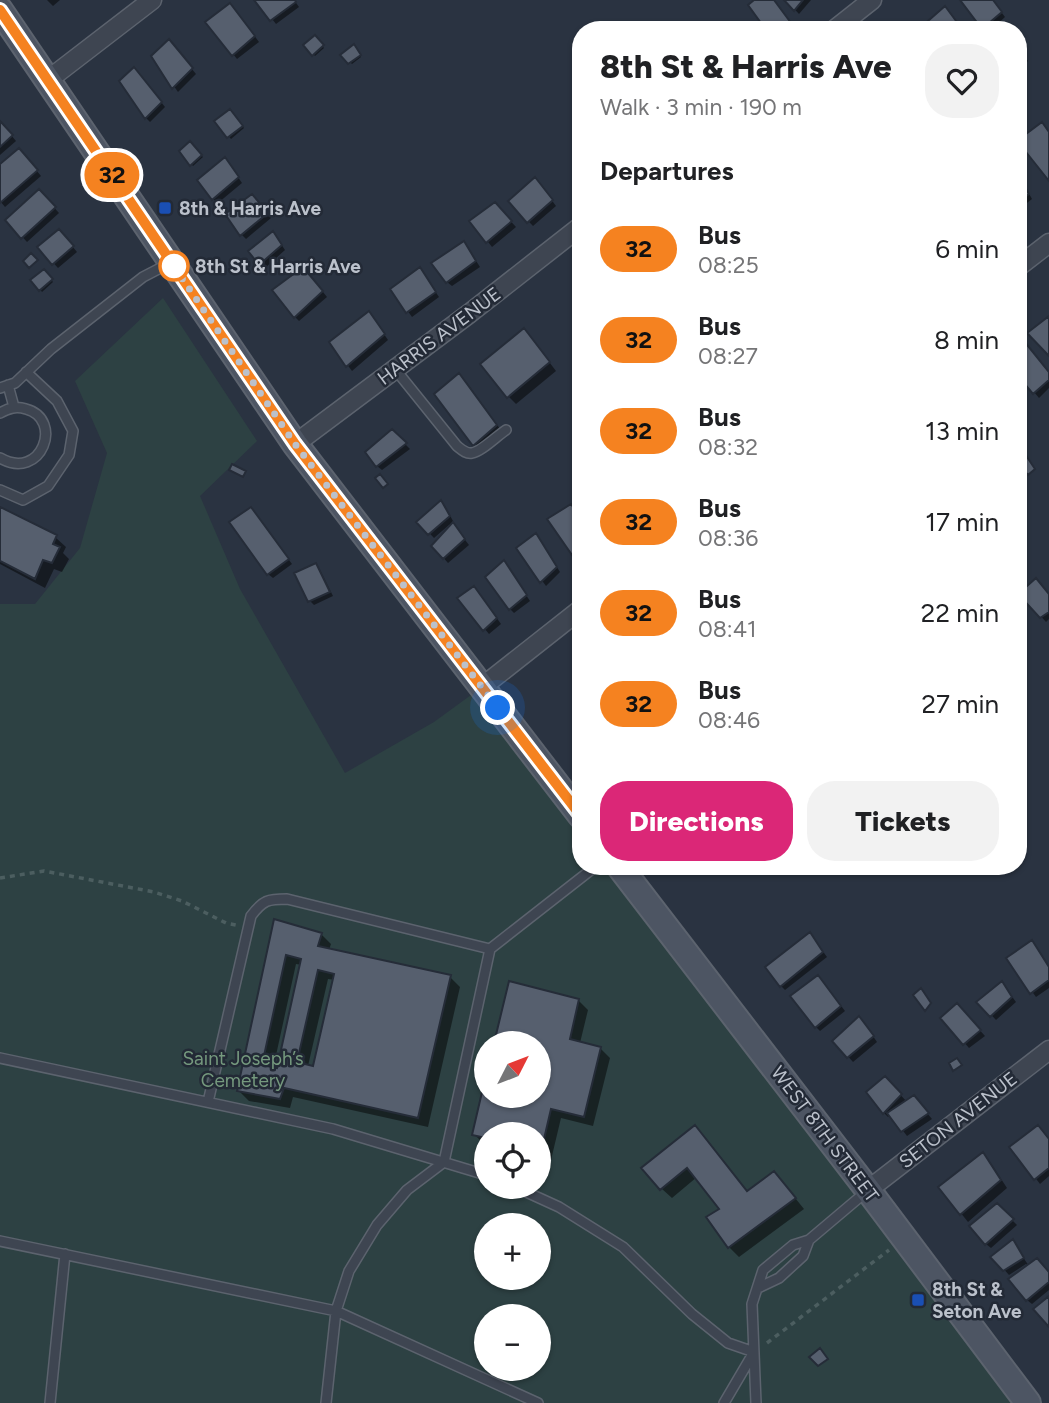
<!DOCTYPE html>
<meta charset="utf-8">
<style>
:root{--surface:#fff;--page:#f2f2f2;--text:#202124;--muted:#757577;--accent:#db2777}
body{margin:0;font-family:Figtree,sans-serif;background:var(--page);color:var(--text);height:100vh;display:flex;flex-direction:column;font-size:26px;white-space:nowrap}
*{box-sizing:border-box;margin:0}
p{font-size:23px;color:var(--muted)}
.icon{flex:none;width:38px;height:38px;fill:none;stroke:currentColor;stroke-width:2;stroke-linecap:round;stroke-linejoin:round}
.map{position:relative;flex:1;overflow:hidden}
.details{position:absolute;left:572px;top:21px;width:455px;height:854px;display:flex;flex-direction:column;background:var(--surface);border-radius:28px;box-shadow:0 2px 5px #0004}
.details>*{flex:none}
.badge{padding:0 14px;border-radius:23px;font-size:24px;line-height:46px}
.needle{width:46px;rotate:48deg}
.tools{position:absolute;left:474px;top:1031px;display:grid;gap:14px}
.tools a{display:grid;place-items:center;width:77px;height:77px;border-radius:50%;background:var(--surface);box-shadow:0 2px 5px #0004;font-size:35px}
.you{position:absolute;width:35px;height:35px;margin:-18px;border:5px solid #fff;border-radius:50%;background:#1a73e8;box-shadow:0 0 0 10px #1a73e833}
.map>.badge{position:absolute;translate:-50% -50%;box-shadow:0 0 0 4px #fff}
h2{padding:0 28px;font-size:26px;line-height:63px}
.round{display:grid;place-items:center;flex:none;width:74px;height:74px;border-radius:28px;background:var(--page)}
.summary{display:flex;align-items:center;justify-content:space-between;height:119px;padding:0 28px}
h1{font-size:33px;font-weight:800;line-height:52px}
.cta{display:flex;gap:14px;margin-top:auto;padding:14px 28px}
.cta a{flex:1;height:80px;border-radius:28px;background:var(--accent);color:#fff;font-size:28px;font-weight:800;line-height:80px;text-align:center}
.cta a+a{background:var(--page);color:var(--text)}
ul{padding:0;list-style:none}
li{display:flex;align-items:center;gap:21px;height:91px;padding:0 28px}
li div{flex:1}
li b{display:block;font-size:26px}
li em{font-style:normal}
li .badge{min-width:77px;font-weight:700;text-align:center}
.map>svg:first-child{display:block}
</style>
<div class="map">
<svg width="1049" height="1403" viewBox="0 0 1049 1403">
<rect width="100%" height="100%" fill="#2a3341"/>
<path fill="#2d4143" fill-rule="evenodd" d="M163,298L257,441L200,496L240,589L345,773L434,722L482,687L581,816V866H619L1028,1403H0V604H35L80,548L107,453L75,381ZM486,1043H539V1096H486ZM486,1134H539V1186H486ZM486,1225H539V1278H486ZM486,1316H539V1368H486Z"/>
<path fill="#0007" fill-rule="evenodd" d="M47,0H60L53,6Z
M257,0H294L299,7L276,24Z
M786,0H811L799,14Z
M962,0H992L1005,17L991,30H985Z
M235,10L259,42L237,59L233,54Z
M315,37L324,48L315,56L306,45Z
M173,46L196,74L178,92L153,56Z
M356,48L361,57L352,64L343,55Z
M1018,50L1028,61L1018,68Z
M139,74L165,107L150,122L146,118Z
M230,111L244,128L231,139L217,122Z
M0,122L16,141L0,155Z
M190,144L203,157L193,166L181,152Z
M23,154L41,176L5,207L0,201V166Z
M229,164L242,183L218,203L213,199Z
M1018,174L1032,199L1018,210Z
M539,183L556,206L533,226L510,202Z
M39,191L59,213L27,242L7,220Z
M256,200L271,218L246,239L242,235Z
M495,204L516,227L492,247L472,221Z
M63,235L77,252L58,268L39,247Z
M277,238L285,250L265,268L251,251Z
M468,248L480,267L452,286L447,282Z
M420,269L439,297L412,317L392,289Z
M44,271L53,282L42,292L33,280Z
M308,273L327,297L299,321L295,317Z
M373,318L388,340L352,371L331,343Z
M531,338L556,371L516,404L508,396Z
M1018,373L1049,374V388L1039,398Z
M459,376L467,383L503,433L482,452L436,395Z
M1018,410L1024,418L1018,423Z
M392,431L410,449L382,470L377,466Z
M441,502L445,506L453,521L452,523L469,545L448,563L433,546L451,527L449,525L434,538L419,522Z
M0,508L55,537L66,547L63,553L69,559L62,572L54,569L45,588L0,564Z
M255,514L292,564L273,578L268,574Z
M581,519V555L578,558L573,554Z
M540,540L560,572L546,586L518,548Z
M504,562L530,601L514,613L510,609Z
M316,565L320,570L333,596L314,605L310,601Z
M478,592L501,624L489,634L460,599Z
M1021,594L1049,596V619L1046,622Z
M275,921L321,934L331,944L329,950L450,977L460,987L428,1127L293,1097L290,1108L249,1101L239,1091ZM296,964L302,965L278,1070L273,1069ZM328,979L335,980L314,1068L308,1066Z
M814,939L827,957L785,990L781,986Z
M1032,943L1049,967V988L1036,997L1008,959Z
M823,982L845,1011L820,1031L816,1027Z
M1002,983L1016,1002L996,1020L979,1002Z
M578,1000L588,1010L580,1043L600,1048L610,1058L593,1126L561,1118L551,1160L539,1158V1134H486V1145L484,1144L474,1134L486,1083V1096H539V1043H496Z
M957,1005L985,1036L969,1048L943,1018Z
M864,1023L877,1042L853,1062L834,1041Z
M885,1078L907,1102H918L932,1119L907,1136L891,1115L888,1117L884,1113Z
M705,1137L749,1193L783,1183L804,1209L739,1257L729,1247L722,1210L697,1177L672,1198L662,1189Z
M1049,1141V1176L1040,1184L1012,1147Z
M982,1154L990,1162L1007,1188L968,1222L940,1187Z
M997,1205L1017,1225L991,1248L986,1244Z
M1012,1241L1029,1266L1049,1274V1290L1032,1304L1027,1300L1028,1266L1026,1264L1009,1275L993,1257Z"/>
<path fill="#565f6e" stroke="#252c38" stroke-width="2" fill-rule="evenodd" d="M254,0H295L296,2L270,21Z
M754,0H774L794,27L790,30H766L748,5Z
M784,0H803L794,11Z
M960,0H993L1002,12L982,29Z
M230,3L255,36L232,56L205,22Z
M945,6L962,29L921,30L920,28Z
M315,35L324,45L312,56L303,45Z
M169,39L193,68L172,89L151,56Z
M354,44L361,55L348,64L340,55Z
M134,67L162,102L145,119L119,81Z
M230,109L243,126L227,138L214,121Z
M0,121L13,135L0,147Z
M1042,122L1049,132V181L1018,142V140Z
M190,141L202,155L190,166L179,151Z
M19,148L38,170L0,203V164Z
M225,157L239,177L212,200L197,180Z
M1018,175L1029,194L1018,202Z
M535,177L553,200L527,223L508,201Z
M39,189L56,207L21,239L5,220Z
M252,194L268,213L240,236L225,214Z
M495,202L512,221L486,243L469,221Z
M59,229L74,246L52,265L37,247Z
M273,231L282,245L259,265L248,251Z
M464,241L476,261L446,283L431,263Z
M31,253L38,260L29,268L23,261Z
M303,267L323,291L294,318L272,290Z
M420,267L436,292L406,313L390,289Z
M44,269L53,279L39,291L30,280Z
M369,311L385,334L346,367L329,342Z
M1049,316V356L1027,333Z
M524,328L550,362L507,398L480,364Z
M1024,341L1049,372V380L1033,394L1018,376V346Z
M459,373L497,425L473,446L434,394Z
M392,429L407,443L376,467L365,452Z
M1027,457L1035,469L1028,475L1018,464Z
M232,464L246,471L243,477L229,470Z
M380,474L388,484L383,488L375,478Z
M441,500L450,516L428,535L416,522Z
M571,504L581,518V547L572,555L547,519Z
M0,507L57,535L53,544L60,547L52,563L43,560L35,579L0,561Z
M251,507L289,559L267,575L229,522Z
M453,522L465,539L443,559L431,546Z
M536,533L557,567L540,583L516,548Z
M504,560L527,595L509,610L485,577Z
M316,563L330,592L308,602L294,573Z
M1036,578L1049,594V612L1040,618L1018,594Z
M474,586L497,618L483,631L457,598Z
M274,919L322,933L318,946L451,975L418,1118L284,1088L280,1099L237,1091ZM286,955L301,959L277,1068L262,1065ZM318,970L334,974L313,1066L297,1062Z
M810,932L823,952L780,987L765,967Z
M1032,940L1049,967V980L1030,994L1006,958Z
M818,975L841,1006L815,1028L790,996Z
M509,981L579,999L570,1039L601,1047L584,1117L551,1109L541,1152L539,1151V1134H486V1138L472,1135L486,1075V1096H539V1043H494Z
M1002,981L1012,997L990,1017L976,1002Z
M921,988L931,1003L925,1011L913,995Z
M957,1003L981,1030L963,1045L940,1018Z
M859,1016L874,1036L847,1058L832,1041Z
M957,1058L962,1065L953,1071L949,1063Z
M885,1076L902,1094L883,1114L866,1092Z
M914,1095L929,1113L901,1132L887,1113Z
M695,1125L747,1191L774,1171L796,1198L728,1248L706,1217L719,1209L687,1168L660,1190L641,1168Z
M1038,1125L1049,1139V1168L1034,1180L1009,1147Z
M983,1152L1001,1180L960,1215L938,1187Z
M997,1203L1014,1219L985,1245L969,1226Z
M1013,1239L1024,1258L1003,1271L990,1257Z
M1037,1258L1049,1272V1282L1026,1301L1008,1279Z
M1049,1296V1327L1033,1309Z
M820,1348L828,1359L818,1366L809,1357Z"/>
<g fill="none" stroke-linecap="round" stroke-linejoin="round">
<defs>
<path id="lane" d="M395,369L457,446C462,450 466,454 472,453C481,452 498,435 506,430
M8,385L14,407
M0,388L15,383L51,349L143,277L170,263
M0,413C9,408 16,406 26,409C64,419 42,482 0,458
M0,490L23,500L48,486L69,455L73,431L57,401L26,372
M0,1058L333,1129L486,1175
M208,1102L251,916C263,900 268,899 287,899L490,949
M513,1186L559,1207L623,1247L692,1314L728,1343L754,1352L724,1403
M0,1241L336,1311L538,1403
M758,1288L779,1278L803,1256L809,1240
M50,1403L65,1254
M326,1403L336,1311L349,1271L377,1225L407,1190L444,1162L490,949L596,866
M756,1403L752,1304L763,1270L793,1245L809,1240L867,1191"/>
<path id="street" d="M834,30L872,0
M48,80L152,0
M1018,267L1049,243
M295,444L470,313L581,226
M482,687L581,609
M868,1190L1049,1050"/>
<path id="secondary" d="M0,10L295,444L581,816
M619,866L868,1190L1028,1403"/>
</defs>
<use href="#lane" stroke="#5c636e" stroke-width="12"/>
<use href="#street" stroke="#5c636e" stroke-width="21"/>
<use href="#secondary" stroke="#5c636e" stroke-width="28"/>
<path stroke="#4c5e60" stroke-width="3.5" stroke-dasharray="5 5" stroke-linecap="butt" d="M0,878L44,871L154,892L182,901L226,923L236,925
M767,1343L889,1250"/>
<use href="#lane" stroke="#3e4551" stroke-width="9"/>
<use href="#street" stroke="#3e4551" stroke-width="18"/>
<use href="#secondary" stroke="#4d5563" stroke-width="24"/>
</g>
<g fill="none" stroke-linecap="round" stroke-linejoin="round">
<defs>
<path id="line" d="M0,10L295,444L581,816"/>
</defs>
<use href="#line" stroke="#fff" stroke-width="16"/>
<use href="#line" stroke="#f58220" stroke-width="10"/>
<path stroke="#bbc1cb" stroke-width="7" stroke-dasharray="0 12.6" d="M174,266L171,262L295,444L498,708"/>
</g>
<g fill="#1a4fb4" stroke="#232a36" stroke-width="2.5">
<rect x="158" y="201" width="14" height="14" rx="3.5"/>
<rect x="911" y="1293" width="14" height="14" rx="3.5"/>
</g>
<circle fill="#fff" stroke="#f58220" stroke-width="3.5" cx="174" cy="266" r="14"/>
<g text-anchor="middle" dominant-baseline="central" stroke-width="5" stroke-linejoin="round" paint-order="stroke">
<g font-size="19" font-weight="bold" fill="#bbc1cb" stroke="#232a36" text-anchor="start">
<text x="179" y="208">8th &amp; Harris Ave</text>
<text x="932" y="1289">8th St &amp;<tspan x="932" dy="22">Seton Ave</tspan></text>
</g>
<g font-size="19" font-weight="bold" fill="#bbc1cb" stroke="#232a36" text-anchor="start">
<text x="195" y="266">8th St &amp; Harris Ave</text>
</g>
<g font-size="19" fill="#bbc1cb" stroke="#232a36">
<text transform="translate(439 336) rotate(-37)">HARRIS AVENUE</text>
<text transform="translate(958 1120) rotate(-38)">SETON AVENUE</text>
<text transform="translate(825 1134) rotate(53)">WEST 8TH STREET</text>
</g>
<g font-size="19" fill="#75997e" stroke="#232a36">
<text x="243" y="1058">Saint Joseph’s<tspan x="243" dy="22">Cemetery</tspan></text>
</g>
</g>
</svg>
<div class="tools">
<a><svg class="needle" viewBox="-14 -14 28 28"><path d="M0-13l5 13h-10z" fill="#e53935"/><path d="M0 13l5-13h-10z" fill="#757577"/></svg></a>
<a><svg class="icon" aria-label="locate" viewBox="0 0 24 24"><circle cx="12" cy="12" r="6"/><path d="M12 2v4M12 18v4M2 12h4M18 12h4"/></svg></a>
<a>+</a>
<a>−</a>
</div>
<div class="you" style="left:498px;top:708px"></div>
<b class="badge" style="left:112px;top:175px;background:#f58220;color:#111">32</b>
<section class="details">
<div class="summary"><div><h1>8th St &amp; Harris Ave</h1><p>Walk · 3 min · 190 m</p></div><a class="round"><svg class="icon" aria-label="heart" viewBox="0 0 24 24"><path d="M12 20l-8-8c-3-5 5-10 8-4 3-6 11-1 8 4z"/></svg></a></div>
<h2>Departures</h2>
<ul>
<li><span class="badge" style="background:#f58220;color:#111">32</span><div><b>Bus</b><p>08:25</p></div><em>6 min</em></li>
<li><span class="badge" style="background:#f58220;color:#111">32</span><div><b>Bus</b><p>08:27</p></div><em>8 min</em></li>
<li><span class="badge" style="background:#f58220;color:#111">32</span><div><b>Bus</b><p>08:32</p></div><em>13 min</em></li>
<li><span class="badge" style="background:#f58220;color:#111">32</span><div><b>Bus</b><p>08:36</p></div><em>17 min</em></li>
<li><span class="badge" style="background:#f58220;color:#111">32</span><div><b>Bus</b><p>08:41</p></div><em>22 min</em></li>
<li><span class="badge" style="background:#f58220;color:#111">32</span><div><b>Bus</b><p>08:46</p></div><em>27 min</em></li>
</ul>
<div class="cta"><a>Directions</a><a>Tickets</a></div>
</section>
</div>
